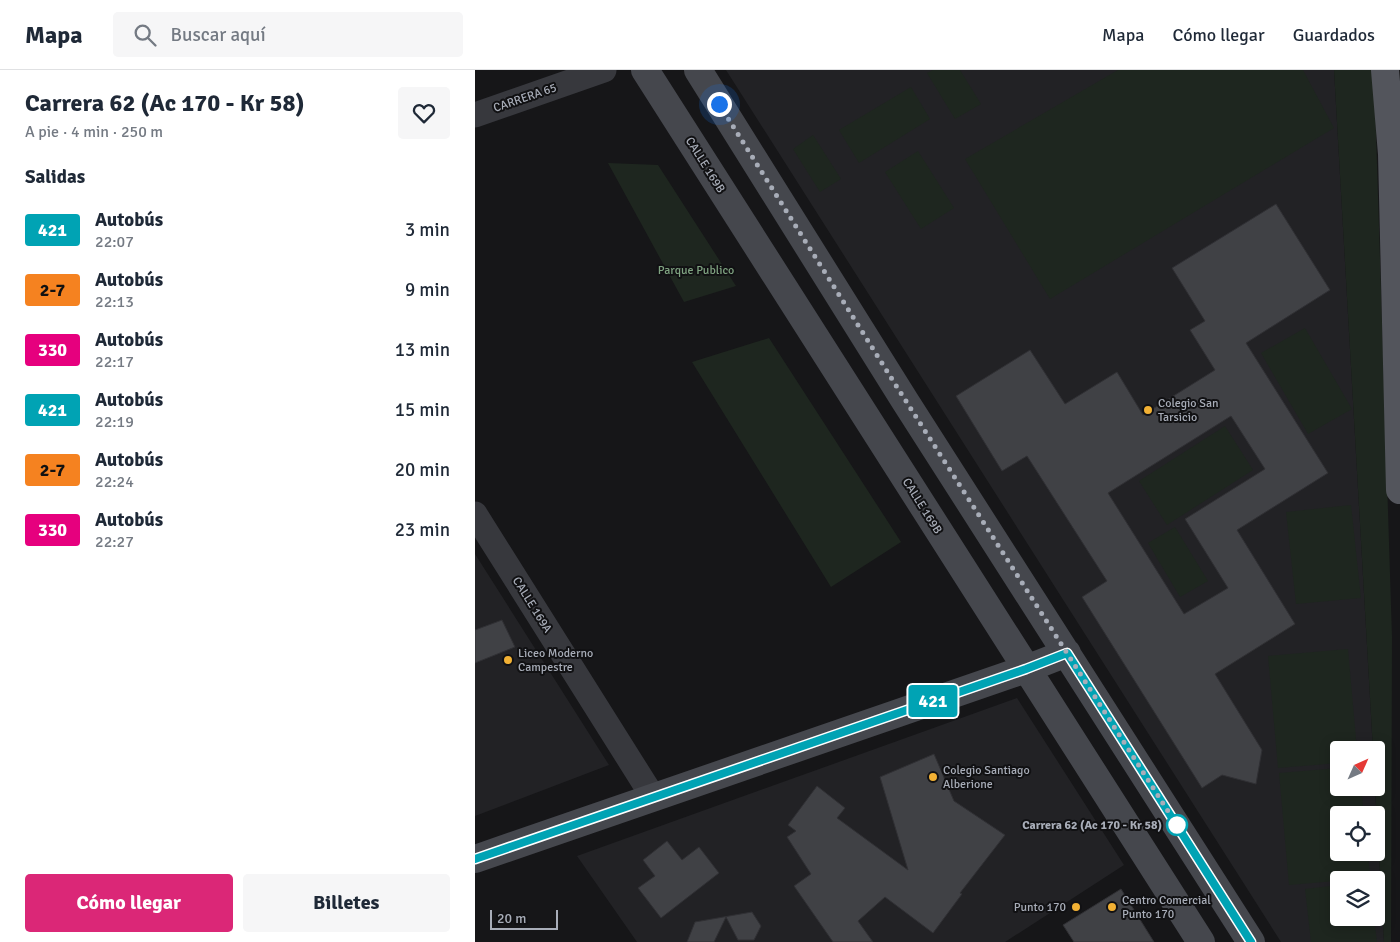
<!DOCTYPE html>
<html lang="es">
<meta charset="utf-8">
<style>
:root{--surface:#fff;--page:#f6f6f7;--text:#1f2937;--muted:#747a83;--line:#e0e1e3;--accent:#db2777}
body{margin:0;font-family:Signika,sans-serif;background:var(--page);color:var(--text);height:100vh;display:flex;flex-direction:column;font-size:19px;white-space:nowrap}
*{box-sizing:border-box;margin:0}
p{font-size:16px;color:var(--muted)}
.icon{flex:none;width:28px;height:28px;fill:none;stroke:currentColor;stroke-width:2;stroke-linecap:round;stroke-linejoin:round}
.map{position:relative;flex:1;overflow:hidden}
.side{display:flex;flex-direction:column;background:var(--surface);width:475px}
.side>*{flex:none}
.badge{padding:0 10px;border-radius:4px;font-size:18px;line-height:32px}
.needle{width:32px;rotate:45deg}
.tools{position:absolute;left:855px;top:671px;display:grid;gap:10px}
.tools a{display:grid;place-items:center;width:55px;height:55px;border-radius:5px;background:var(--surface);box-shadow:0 2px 12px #0003;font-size:25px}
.scale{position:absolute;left:15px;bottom:12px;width:68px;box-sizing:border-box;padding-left:5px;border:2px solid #a8adb8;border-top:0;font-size:14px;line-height:18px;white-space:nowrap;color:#a8adb8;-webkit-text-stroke:4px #111113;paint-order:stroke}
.you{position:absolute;width:25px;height:25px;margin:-12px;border:4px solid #fff;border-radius:50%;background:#1a73e8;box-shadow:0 0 0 8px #1a73e833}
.map>.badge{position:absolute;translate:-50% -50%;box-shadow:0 0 0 2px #fff}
h2{padding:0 25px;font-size:19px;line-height:45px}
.round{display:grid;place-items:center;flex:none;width:52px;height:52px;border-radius:5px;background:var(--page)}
.headline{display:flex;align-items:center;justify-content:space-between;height:85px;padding:0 25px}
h1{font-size:24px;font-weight:700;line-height:38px}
.action{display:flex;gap:10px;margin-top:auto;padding:10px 25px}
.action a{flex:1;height:58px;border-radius:5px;background:var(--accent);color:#fff;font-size:20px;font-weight:700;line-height:58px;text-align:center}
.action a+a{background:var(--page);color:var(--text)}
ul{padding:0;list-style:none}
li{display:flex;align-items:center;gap:15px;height:60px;padding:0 25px}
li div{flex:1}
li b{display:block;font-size:19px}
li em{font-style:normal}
li .badge{min-width:55px;font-weight:700;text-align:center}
header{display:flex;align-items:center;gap:30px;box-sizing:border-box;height:70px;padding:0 25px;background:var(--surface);border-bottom:1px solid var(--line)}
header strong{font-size:24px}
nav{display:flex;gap:28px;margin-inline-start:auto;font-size:18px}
.search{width:350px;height:45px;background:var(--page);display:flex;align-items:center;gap:12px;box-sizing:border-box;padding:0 18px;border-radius:5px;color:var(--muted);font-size:19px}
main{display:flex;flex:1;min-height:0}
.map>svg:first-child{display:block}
</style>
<header>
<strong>Mapa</strong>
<div class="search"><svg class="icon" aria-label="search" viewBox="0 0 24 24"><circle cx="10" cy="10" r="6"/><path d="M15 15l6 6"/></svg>Buscar aquí</div>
<nav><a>Mapa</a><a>Cómo llegar</a><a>Guardados</a></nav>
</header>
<main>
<section class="side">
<div class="headline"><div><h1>Carrera 62 (Ac 170 - Kr 58)</h1><p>A pie · 4 min · 250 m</p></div><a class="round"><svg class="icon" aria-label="heart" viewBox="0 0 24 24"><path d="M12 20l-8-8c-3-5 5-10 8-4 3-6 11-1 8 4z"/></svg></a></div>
<h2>Salidas</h2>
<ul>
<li><span class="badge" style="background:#00a3b4;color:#fff">421</span><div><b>Autobús</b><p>22:07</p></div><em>3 min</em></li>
<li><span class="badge" style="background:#f58220;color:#111">2-7</span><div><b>Autobús</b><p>22:13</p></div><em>9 min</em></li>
<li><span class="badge" style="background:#e6007e;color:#fff">330</span><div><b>Autobús</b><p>22:17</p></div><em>13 min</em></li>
<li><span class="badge" style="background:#00a3b4;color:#fff">421</span><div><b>Autobús</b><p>22:19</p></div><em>15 min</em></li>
<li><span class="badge" style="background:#f58220;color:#111">2-7</span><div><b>Autobús</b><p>22:24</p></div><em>20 min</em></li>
<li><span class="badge" style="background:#e6007e;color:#fff">330</span><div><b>Autobús</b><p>22:27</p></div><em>23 min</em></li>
</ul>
<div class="action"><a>Cómo llegar</a><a>Billetes</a></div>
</section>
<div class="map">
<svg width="925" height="872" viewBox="0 0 925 872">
<rect width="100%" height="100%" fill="#161618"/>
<path fill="#222225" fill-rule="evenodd" d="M251,0H859L898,680H864V718H900L909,872H806ZM864,745H901V782H864ZM864,810H901V848H864Z
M0,484L134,695L0,746Z
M542,628L649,795L530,872H162L102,786Z"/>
<path fill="#1e261f" d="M458,0H485L506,34L480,49L452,3Z
M643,0H828L859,58L575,229L490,89Z
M859,0H899L917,567L916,872H909L900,718H901V680H898Z
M436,17L455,49L384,93L364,60Z
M338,65L366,109L345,122L318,79Z
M443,81L479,138L446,159L410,102Z
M133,93L183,95L261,216L209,232Z
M830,258L877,339L833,364L786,283Z
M294,268L426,472L356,517L217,292Z
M750,356L778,400L692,455L664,411Z
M876,435L886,528L821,534L811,442Z
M700,457L733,511L705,527L673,473Z
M873,579L882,680H864V693L803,698L793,586Z
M864,698V718H886L889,745H864V782L893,783L895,808L814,815L804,703Z
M864,815V848H899L902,872H836L830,819Z"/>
<path fill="#404145" stroke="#303034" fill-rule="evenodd" d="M801,134L855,220L771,273L853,403L762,460L820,554L740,604L787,680L781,714L747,705L727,718L607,527L632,511L552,386L527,401L481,326L555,280L590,334L642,302L668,345L740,300L715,260L730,251L697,198ZM756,346L790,399L710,449L753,518L709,544L633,423Z
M27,550L40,577L0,593V560Z
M459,684L479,731L530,765L485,823L487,824L458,863L410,827L383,851L398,872H358L319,816L336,804L312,767L321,761L313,755L342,716L370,738L362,748L433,800L405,707Z
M192,771L207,790L224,777L244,803L186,848L163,818L180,806L168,790Z
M646,819L679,872H599L588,855Z
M277,842L286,856L279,870H263L251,847L239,872H212L220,852Z"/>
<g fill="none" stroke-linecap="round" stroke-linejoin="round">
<path stroke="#37383d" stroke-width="25" d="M0,45L129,0
M0,444L178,727"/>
<path stroke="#45474d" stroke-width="28" d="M170,0L726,872
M223,0L430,331L776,872
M0,789L551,599L592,583"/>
<path stroke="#53555c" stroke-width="28" d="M910,0L917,84L925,420"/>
</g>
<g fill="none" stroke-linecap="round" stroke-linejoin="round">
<defs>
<path id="line" d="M0,789L551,599L592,583L776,872"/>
</defs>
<use href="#line" stroke="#fff" stroke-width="11"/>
<use href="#line" stroke="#00a3b4" stroke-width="8"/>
<path stroke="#a8adb8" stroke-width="5" stroke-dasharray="0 9" d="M244,34L422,317L705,760L702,755"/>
</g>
<g fill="#f2b134" stroke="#111113" stroke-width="2">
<circle cx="673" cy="340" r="5"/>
<circle cx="33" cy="590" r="5"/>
<circle cx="458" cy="707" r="5"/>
<circle cx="601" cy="837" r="5"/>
<circle cx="637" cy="837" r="5"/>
</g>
<circle fill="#fff" stroke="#00a3b4" stroke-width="2.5" cx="702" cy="755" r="10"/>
<g text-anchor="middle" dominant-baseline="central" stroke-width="4" stroke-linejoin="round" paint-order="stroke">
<g font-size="12" fill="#a8adb8" stroke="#111113">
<text transform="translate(50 28) rotate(-19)">CARRERA 65</text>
<text transform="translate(230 95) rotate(58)">CALLE 169B</text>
<text transform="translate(447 436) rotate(58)">CALLE 169B</text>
<text transform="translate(57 535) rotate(58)">CALLE 169A</text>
</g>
<g font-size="12" fill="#7fa381" stroke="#111113">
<text x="221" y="200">Parque Publico</text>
</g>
<g font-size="12" fill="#a8adb8" stroke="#111113" text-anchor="start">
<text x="683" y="333">Colegio San<tspan x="683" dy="14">Tarsicio</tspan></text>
<text x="43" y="583">Liceo Moderno<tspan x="43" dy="14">Campestre</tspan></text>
<text x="468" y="700">Colegio Santiago<tspan x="468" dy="14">Alberione</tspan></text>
<text x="647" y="830">Centro Comercial<tspan x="647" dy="14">Punto 170</tspan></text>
<text x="591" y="837" text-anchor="end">Punto 170</text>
</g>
<g font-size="12" font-weight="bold" fill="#a8adb8" stroke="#111113" text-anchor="end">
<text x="687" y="755">Carrera 62 (Ac 170 - Kr 58)</text>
</g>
</g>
</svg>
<div class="tools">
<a><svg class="needle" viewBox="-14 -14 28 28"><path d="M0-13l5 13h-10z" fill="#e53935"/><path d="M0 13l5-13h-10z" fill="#747a83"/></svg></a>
<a><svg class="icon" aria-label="locate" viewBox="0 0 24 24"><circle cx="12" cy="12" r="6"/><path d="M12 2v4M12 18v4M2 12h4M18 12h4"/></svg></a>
<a><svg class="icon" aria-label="layers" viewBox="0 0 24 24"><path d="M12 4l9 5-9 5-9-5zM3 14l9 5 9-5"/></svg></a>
</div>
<div class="scale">20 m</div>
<div class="you" style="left:244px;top:34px"></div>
<b class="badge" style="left:458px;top:631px;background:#00a3b4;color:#fff">421</b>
</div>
</main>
